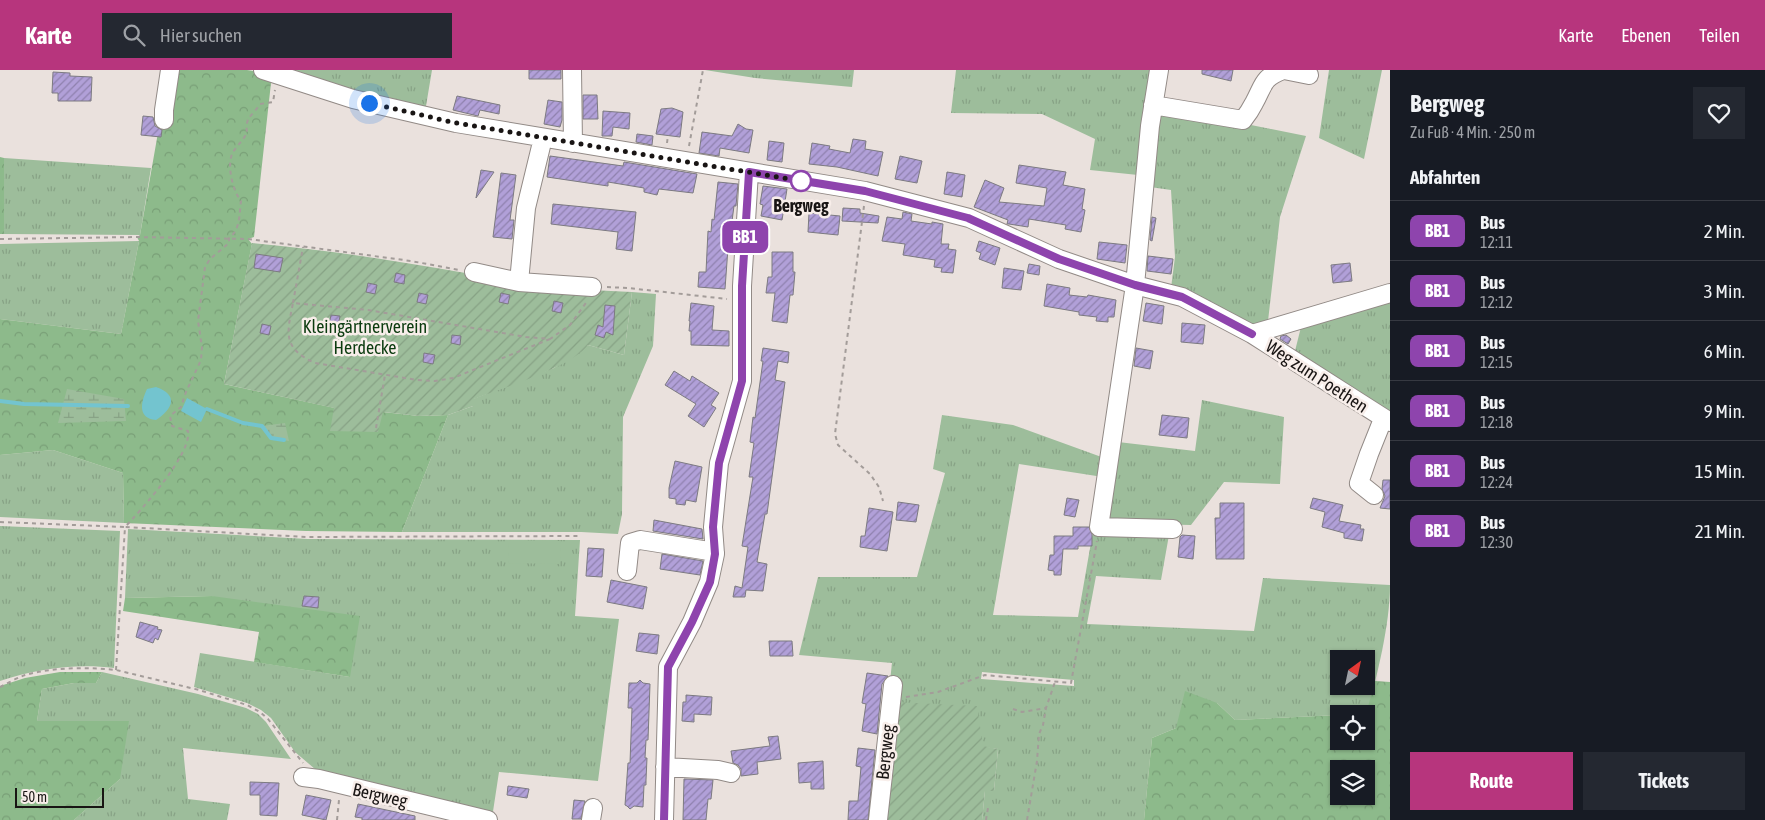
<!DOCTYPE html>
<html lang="de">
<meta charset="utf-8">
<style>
:root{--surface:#171b24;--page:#242831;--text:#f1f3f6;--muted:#9ea1a6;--line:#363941;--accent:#b7357d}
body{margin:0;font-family:"Asap Condensed",sans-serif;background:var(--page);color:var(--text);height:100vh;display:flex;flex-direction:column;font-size:19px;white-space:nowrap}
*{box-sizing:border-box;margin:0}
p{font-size:16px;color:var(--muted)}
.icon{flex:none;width:28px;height:28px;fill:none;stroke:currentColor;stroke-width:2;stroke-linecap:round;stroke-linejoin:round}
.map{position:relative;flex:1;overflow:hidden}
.drawer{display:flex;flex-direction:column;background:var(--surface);width:375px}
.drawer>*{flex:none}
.badge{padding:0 10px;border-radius:8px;font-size:18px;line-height:32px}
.needle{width:32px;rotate:33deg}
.tools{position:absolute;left:1330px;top:580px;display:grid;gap:10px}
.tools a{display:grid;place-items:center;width:45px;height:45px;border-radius:0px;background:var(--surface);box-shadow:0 1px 4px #0004;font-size:25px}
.scale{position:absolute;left:15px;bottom:12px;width:89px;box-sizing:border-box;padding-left:5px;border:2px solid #191514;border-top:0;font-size:14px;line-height:18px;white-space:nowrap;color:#191514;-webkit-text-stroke:4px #f8eeea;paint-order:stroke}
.you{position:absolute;width:25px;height:25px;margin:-12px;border:4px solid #fff;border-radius:50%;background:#1a73e8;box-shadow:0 0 0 8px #1a73e833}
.map>.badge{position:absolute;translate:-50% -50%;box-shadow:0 0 0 2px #fff}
h2{padding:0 20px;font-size:19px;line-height:45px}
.round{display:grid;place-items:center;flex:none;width:52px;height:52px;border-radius:0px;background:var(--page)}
.overview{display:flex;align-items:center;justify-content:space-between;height:85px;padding:0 20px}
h1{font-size:24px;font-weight:700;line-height:38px}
.primary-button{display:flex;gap:10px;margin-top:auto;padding:10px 20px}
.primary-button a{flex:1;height:58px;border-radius:0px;background:var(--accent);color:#fff;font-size:20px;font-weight:700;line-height:58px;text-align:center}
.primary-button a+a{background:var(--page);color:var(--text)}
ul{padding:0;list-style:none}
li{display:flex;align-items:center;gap:15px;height:60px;padding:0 20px;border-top:1px solid var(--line)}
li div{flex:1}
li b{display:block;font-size:19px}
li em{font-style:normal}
li .badge{min-width:55px;font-weight:700;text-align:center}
header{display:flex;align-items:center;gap:30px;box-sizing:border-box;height:70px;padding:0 25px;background:var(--accent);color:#fff}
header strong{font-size:24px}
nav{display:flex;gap:28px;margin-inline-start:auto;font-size:18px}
.search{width:350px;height:45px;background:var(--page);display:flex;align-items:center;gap:12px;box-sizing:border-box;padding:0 18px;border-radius:0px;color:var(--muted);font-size:19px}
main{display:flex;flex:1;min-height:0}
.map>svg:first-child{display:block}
</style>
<header>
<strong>Karte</strong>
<div class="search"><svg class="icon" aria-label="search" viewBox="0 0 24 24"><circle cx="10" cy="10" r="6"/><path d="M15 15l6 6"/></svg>Hier suchen</div>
<nav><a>Karte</a><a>Ebenen</a><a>Teilen</a></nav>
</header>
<main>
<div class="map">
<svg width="1390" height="750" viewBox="0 0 1390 750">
<defs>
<pattern id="grass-tufts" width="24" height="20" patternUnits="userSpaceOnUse" patternTransform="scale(1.25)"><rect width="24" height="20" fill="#9dbd9b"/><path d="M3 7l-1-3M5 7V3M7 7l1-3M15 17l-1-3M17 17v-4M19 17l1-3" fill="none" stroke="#87a285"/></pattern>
<pattern id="forest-crowns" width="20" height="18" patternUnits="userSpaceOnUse" patternTransform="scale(1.25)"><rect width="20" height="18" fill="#8dba8b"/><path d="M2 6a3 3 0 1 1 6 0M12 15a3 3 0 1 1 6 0" fill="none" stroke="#799f77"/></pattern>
<pattern id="wetland-marsh" width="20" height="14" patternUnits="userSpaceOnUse" patternTransform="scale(1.25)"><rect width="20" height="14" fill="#9dbd9b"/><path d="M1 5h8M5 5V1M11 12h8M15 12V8" fill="none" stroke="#87a285"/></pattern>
<pattern id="garden-furrows" width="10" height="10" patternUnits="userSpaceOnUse" patternTransform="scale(1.25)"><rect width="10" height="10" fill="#9dbd9b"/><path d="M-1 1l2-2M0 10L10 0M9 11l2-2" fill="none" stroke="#87a285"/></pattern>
<pattern id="building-hatch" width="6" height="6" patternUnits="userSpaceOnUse" patternTransform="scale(1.25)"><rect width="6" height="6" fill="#b1a0d8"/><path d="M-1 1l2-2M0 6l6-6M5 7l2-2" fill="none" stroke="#8f81ae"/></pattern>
</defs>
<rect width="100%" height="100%" fill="#eae1dd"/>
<path fill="url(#grass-tufts)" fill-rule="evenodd" d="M283,0H432L425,42Z
M705,0H854L852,17L755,8Z
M956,0H1150L1147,34L1306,66L1280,147L1268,251L1250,256L1171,218L1175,187L1171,120L1143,116L1138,105L1090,100L1095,69L1042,44L951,43Z
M1329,0H1382L1364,89L1319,68Z
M4,88L151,98L140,165L4,164Z
M139,171L121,264L0,249V174Z
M632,222L656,224L653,276L623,347L622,444L618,464L581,462H402L448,345L473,336V329L554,298L588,275L624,285Z
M1390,228V345L1294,285L1302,253Z
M1202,330L1284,347L1280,414L1224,412L1191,455L1103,453L1118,372L1195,381Z
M942,345L1013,355L1107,389L1103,407L1019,394L993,545L1078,547L1093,461L1169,465L1161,510L1096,506L1087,554L1254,561L1263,508L1390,515C1390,555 1377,605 1367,644H1339V645L1235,650L1217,633L1176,658L1152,668L1144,750H982L985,721H994L998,679L983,677L895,632L890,611L892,593L799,585L818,507H917L945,403L933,399ZM1339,589H1366V616H1339ZM982,602L1074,610V616L981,609Z
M53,380L123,403L124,453L0,447V385Z
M0,456L120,461L114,598C76,593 36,599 0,611Z
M128,459L308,469L580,470L575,546L619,549L598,711L499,702L492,748L322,705L295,682L271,648L261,640L247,633L194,617L200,583L350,607L212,526L125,528Z
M102,602L198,624L246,638L258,644L266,652L291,689L183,678L188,729L230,734L227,750H74L120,709L37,651L42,619L74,613H96Z"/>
<path fill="url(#forest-crowns)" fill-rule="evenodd" d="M169,0H247L272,4L254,167L248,169L252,174L224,314L335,338L331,361L383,342L419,346L448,345L402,462L306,461L124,453L123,403L53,380L0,385V249L121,264L139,171L137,167L140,165Z
M0,87L4,88V164H0Z
M212,526L360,546L350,607L254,592L259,562L123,541L125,528Z
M60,602H102L96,613H74L42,619L37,651H129L120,709L74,750H0V616L25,608Z
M1375,611L1390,612V750H1144L1152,668L1176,658L1185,621L1217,633L1235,650L1339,645V671H1366V644ZM1339,699H1366V726H1339Z"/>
<path fill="url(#wetland-marsh)" d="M67,319L124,329L126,351L58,353Z
M285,353L289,371L271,368L262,356Z"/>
<path fill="url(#garden-furrows)" d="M252,173C306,178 359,185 412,194C485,206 557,220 632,222L624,285L588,275C572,297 500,319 474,329L473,336L448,345L419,346L383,342L378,362L330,361L334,338L224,314Z
M895,632L977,636L983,676L998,679L994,721H985L982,750H882Z"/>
<path fill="#9dbd9b" d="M509,470L561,471L560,494L508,493Z"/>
<path fill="#73c4cf" d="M156,317C179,325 173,339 156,350C137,348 141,332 147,319Z
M187,328L207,339L201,352L181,341Z"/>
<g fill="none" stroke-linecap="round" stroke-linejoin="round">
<path stroke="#73c4cf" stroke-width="4" d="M0,331L24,334L128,336
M207,339L243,353L262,356L271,368L284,370"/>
</g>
<path fill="url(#building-hatch)" stroke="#7c7a81" d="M529,0H561V9H529Z
M1202,0H1233L1231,11L1202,4Z
M53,2L70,3V6L92,7L91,31H58V23H52Z
M583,25H597L598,49H583Z
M457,26L500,35L499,44L480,40L478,46L453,40Z
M548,30L562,32V50L560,57L544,54Z
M672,38L683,42L680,67L656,64L661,39Z
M603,41L630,43L629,59L613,57L612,66H602Z
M143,46L153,47L155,56L162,60L161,67L141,65Z
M738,54L746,59L753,60L749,83L720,78L719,86L699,83L702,62L732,66Z
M637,64L653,66L652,75L636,72Z
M853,69L866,71L865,79L883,82L878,106L837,97L809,94L812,73L830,76L829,79L850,83Z
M769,71L784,73L782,92L767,90Z
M550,86L623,96L624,92L697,104L693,123L659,119L657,125L644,122V118L608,112V116L547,107Z
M900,86L922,91L917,113L895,109Z
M1019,95L1066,102L1063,115L1085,119L1082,139L1085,140L1081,162L1065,159L1066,155L1029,149L1028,157L1009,154H1007L1008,150L974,137L985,110L1004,118L999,132L1044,136L1047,118L1016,113Z
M481,100L494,102L476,128Z
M947,102L965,105L962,127L944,124Z
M501,103L516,105L510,150H514L512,169L493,167Z
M718,112L738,114L736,136H734L732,151H730L725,219L698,217L699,202H706L708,161L711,162L712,149L714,150Z
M763,116L787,119L782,150L761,146L763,135L760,134Z
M553,134L636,142L632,181L616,179L618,162L551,154Z
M843,138L860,139V143L879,146L878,153L842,151Z
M903,142L912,144L911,151L932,154V152L943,154L941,174H949L948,179L956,180L953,203L941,202L942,198L934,197L935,190L903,185L905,174L882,171L887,147L902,149Z
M809,143L840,146L838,165L808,162Z
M1152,147L1156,148L1152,171L1150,170Z
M979,171L1000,178L995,195L979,189L981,183L976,181Z
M1099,172L1127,175L1125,193L1097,189Z
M772,182H793V202H795L793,225H790L787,253L772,251L775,223H766L768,207H772Z
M256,184L283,188L280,202L254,198Z
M1148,186L1173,189L1171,204L1147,201Z
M1350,193L1352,211L1333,213L1331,195Z
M1029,194L1040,196L1039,205L1027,203Z
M1004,198L1024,201L1021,220L1002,218Z
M396,203L405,205L404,214L394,212Z
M368,213L377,215L375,224L366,222Z
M1047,214L1070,218L1069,225L1087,227L1088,225L1116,230L1114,247H1108V252L1096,251L1097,247L1079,245V242L1044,236Z
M419,223L428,225L426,234L417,232Z
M501,223L510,225L508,234L499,232Z
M554,231L563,233L561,243L552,241Z
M691,233L714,236L712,260L729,261V276L691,275V261H689L690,251H689Z
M1146,233L1164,236L1162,254L1143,251Z
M605,235L615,236L613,265L606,262L604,268L595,265L598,255L603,257Z
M331,245L340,246L338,256L329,255Z
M371,251L380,252L378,262L370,261Z
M1182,253L1205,255L1203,274L1181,272Z
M262,254L271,256L269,265L260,263Z
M452,265L461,266L460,275L451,273Z
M1286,265L1291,269L1288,274L1280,269L1281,266Z
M763,278L789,282L788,293L778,291L775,310L785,312L769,429L767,444H765L757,492L767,494L763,521L746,520L745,527H733L735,516L742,518L748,477L742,476L753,407H749L754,373L750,372L753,347L755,348L763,291H761Z
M1136,278L1153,281L1150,299L1134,296Z
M424,283L435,285L433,294L423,292Z
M674,301L690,311L692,306L719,323L711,335L716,338L704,357L688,346L696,334L665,315Z
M1162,345L1189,348L1187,368L1159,365Z
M675,391L702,397L696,432L686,430L685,435L676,434V429L669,428V418Z
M1383,410H1390V439L1380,438L1385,426L1382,419Z
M1067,428L1079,430L1075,447L1064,445Z
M1313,428L1343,435L1339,451L1361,455L1360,459H1364L1362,471L1344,468V463L1322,457L1325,442L1310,438Z
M898,432L919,435L916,452L896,450Z
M1220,433H1244V489H1216L1215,448H1220Z
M869,438L893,442L887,481L860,477L861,466H865Z
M654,450L702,459L703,469L653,461Z
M1073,457H1089L1092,464V476H1078V479H1063L1061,505H1054V501L1048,500L1050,485H1054V466H1073Z
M1182,465L1195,466L1193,489L1178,487L1180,467Z
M588,478L604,479L602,507L586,506Z
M662,484L703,491L700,505L660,499Z
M611,510L647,517L643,539L607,532Z
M304,526L319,527L318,538L302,536Z
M140,552L158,557L157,559L162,560L158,570L155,568L153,573L136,567Z
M639,563L659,565L657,584L636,581Z
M769,571H792L793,586H770Z
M867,603L888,606L882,614L877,664L862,661L866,634L862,633Z
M640,610L643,613L650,614L648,670H646L645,688H647L646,710V715H644L643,737L634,736L630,739L627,736L625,735L628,693H630L632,638H628L629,613H637Z
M686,625L712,627L711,645L694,644V652L682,651L683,632H686Z
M778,666L781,689L757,692L758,704L741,706V699L738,695L733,693L731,681L770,676L768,667Z
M858,678L875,680L868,750H848L849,731H858L861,697L856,696Z
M823,691L824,719H811V712L799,713L798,693Z
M684,709L713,710L711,729H708L706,750H683Z
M250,712L279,713L277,746L260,745V725H250Z
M508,716L529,719L527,728L507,725Z
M306,725L331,730L326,750L302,745Z
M574,730L585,731L581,749H572Z
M358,734L415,746V750H362V748L355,747Z"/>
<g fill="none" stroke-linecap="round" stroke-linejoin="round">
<defs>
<path id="minor" d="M263,0L353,29L456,53L865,121L969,148L1059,189L1135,215L1182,227L1252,264L1390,352
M572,0L573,73
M1159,0L1150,56L1135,215L1099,457L1173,459
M1284,0L1309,5
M1153,35L1243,50C1247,45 1251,39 1254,33C1264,15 1262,8 1283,0
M164,50V40L170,0
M474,202L519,212L592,217
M519,212L526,138L543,68
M1252,264L1390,223
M1374,425L1359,413L1369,384L1383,349
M627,501L630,473L640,470L715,482
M665,697L718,700L731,703
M303,707L319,709L488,750
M591,750L593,738
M664,750L668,597L692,552L709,512L715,484L713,457L719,393L742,311V216L749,102
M878,750L893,615"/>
</defs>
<use href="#minor" stroke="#928a86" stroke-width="20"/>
<path stroke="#a39c99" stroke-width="2" stroke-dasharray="4 4" stroke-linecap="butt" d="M667,73L668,65
M689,76L703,0
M864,136L835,364L838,375L870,404L879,417L883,431
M0,169L137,167L248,169L411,191L459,200
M607,217L628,218L727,229
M293,233L303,177
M550,269L453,308L435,311L417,310L315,293C282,278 287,263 293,233L368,240L526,267L550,269L570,255L588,230
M376,358L385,305
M0,452L125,457C141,440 192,384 188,361L172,356L170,346L181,337L186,322L201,290L202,277L198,251L205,197L210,189L229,173V168C241,159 239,144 241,131C233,121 226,95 233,82C237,76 243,70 247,63C245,46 251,48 260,34L273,32L275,20
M116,600L125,457L306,467L580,466
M0,617C8,613 17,608 25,605C54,597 87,597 116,600L199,620L247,635L260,642L268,649L303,693
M906,627L938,622L985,605L1071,613L1097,471
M1013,639L1022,642L1046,638L1055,612
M337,750L339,730
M986,750L988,738
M1027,750L1037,691L1039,664L1043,655L1046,638"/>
<use href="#minor" stroke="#fff" stroke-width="18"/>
</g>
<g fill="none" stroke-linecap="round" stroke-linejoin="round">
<defs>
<path id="line" d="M664,750L668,597L692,552L710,512L715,484L713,457L719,393L742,311V216L749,102L865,121L968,148L1059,189L1135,215L1182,227L1252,264"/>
</defs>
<use href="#line" stroke="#fff" stroke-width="11"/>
<use href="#line" stroke="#8e44ad" stroke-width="8"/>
<path stroke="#191514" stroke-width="5" stroke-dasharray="0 9" d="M369,33L456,53L801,111"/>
</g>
<circle fill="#fff" stroke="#8e44ad" stroke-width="2.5" cx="801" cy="111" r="10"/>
<g text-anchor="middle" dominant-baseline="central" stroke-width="5" stroke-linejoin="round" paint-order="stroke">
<g font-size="18" font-weight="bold" fill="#191514" stroke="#f8eeea">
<text x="801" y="135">Bergweg</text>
</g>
<g font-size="18" fill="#0b3b0f" stroke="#f8eeea">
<text x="365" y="256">Kleingärtnerverein<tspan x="365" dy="21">Herdecke</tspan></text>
</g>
<g font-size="18" fill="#191514" stroke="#f8eeea">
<text transform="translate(1317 306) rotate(33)">Weg zum Poethen</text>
<text transform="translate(885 682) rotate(-84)">Bergweg</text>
<text transform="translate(380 725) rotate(13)">Bergweg</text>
</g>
</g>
</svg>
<div class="tools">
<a><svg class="needle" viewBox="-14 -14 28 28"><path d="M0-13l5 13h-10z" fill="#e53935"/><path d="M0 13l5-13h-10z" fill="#9ea1a6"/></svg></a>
<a><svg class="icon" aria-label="locate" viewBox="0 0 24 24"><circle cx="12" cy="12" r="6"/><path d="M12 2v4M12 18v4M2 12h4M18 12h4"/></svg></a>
<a><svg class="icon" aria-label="layers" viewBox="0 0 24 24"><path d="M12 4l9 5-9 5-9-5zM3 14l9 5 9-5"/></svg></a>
</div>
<div class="scale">50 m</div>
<div class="you" style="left:369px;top:33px"></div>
<b class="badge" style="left:745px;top:167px;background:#8e44ad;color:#fff">BB1</b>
</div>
<section class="drawer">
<div class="overview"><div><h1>Bergweg</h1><p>Zu Fuß · 4 Min. · 250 m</p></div><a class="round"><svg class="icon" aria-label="heart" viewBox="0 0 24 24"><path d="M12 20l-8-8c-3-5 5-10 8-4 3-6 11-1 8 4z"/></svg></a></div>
<h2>Abfahrten</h2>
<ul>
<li><span class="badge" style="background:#8e44ad;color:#fff">BB1</span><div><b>Bus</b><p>12:11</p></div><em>2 Min.</em></li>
<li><span class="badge" style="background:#8e44ad;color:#fff">BB1</span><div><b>Bus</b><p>12:12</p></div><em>3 Min.</em></li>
<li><span class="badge" style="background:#8e44ad;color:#fff">BB1</span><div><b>Bus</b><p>12:15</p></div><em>6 Min.</em></li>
<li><span class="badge" style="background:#8e44ad;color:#fff">BB1</span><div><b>Bus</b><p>12:18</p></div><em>9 Min.</em></li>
<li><span class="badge" style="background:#8e44ad;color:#fff">BB1</span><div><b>Bus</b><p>12:24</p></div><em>15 Min.</em></li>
<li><span class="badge" style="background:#8e44ad;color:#fff">BB1</span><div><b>Bus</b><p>12:30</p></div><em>21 Min.</em></li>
</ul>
<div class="primary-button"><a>Route</a><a>Tickets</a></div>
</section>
</main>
